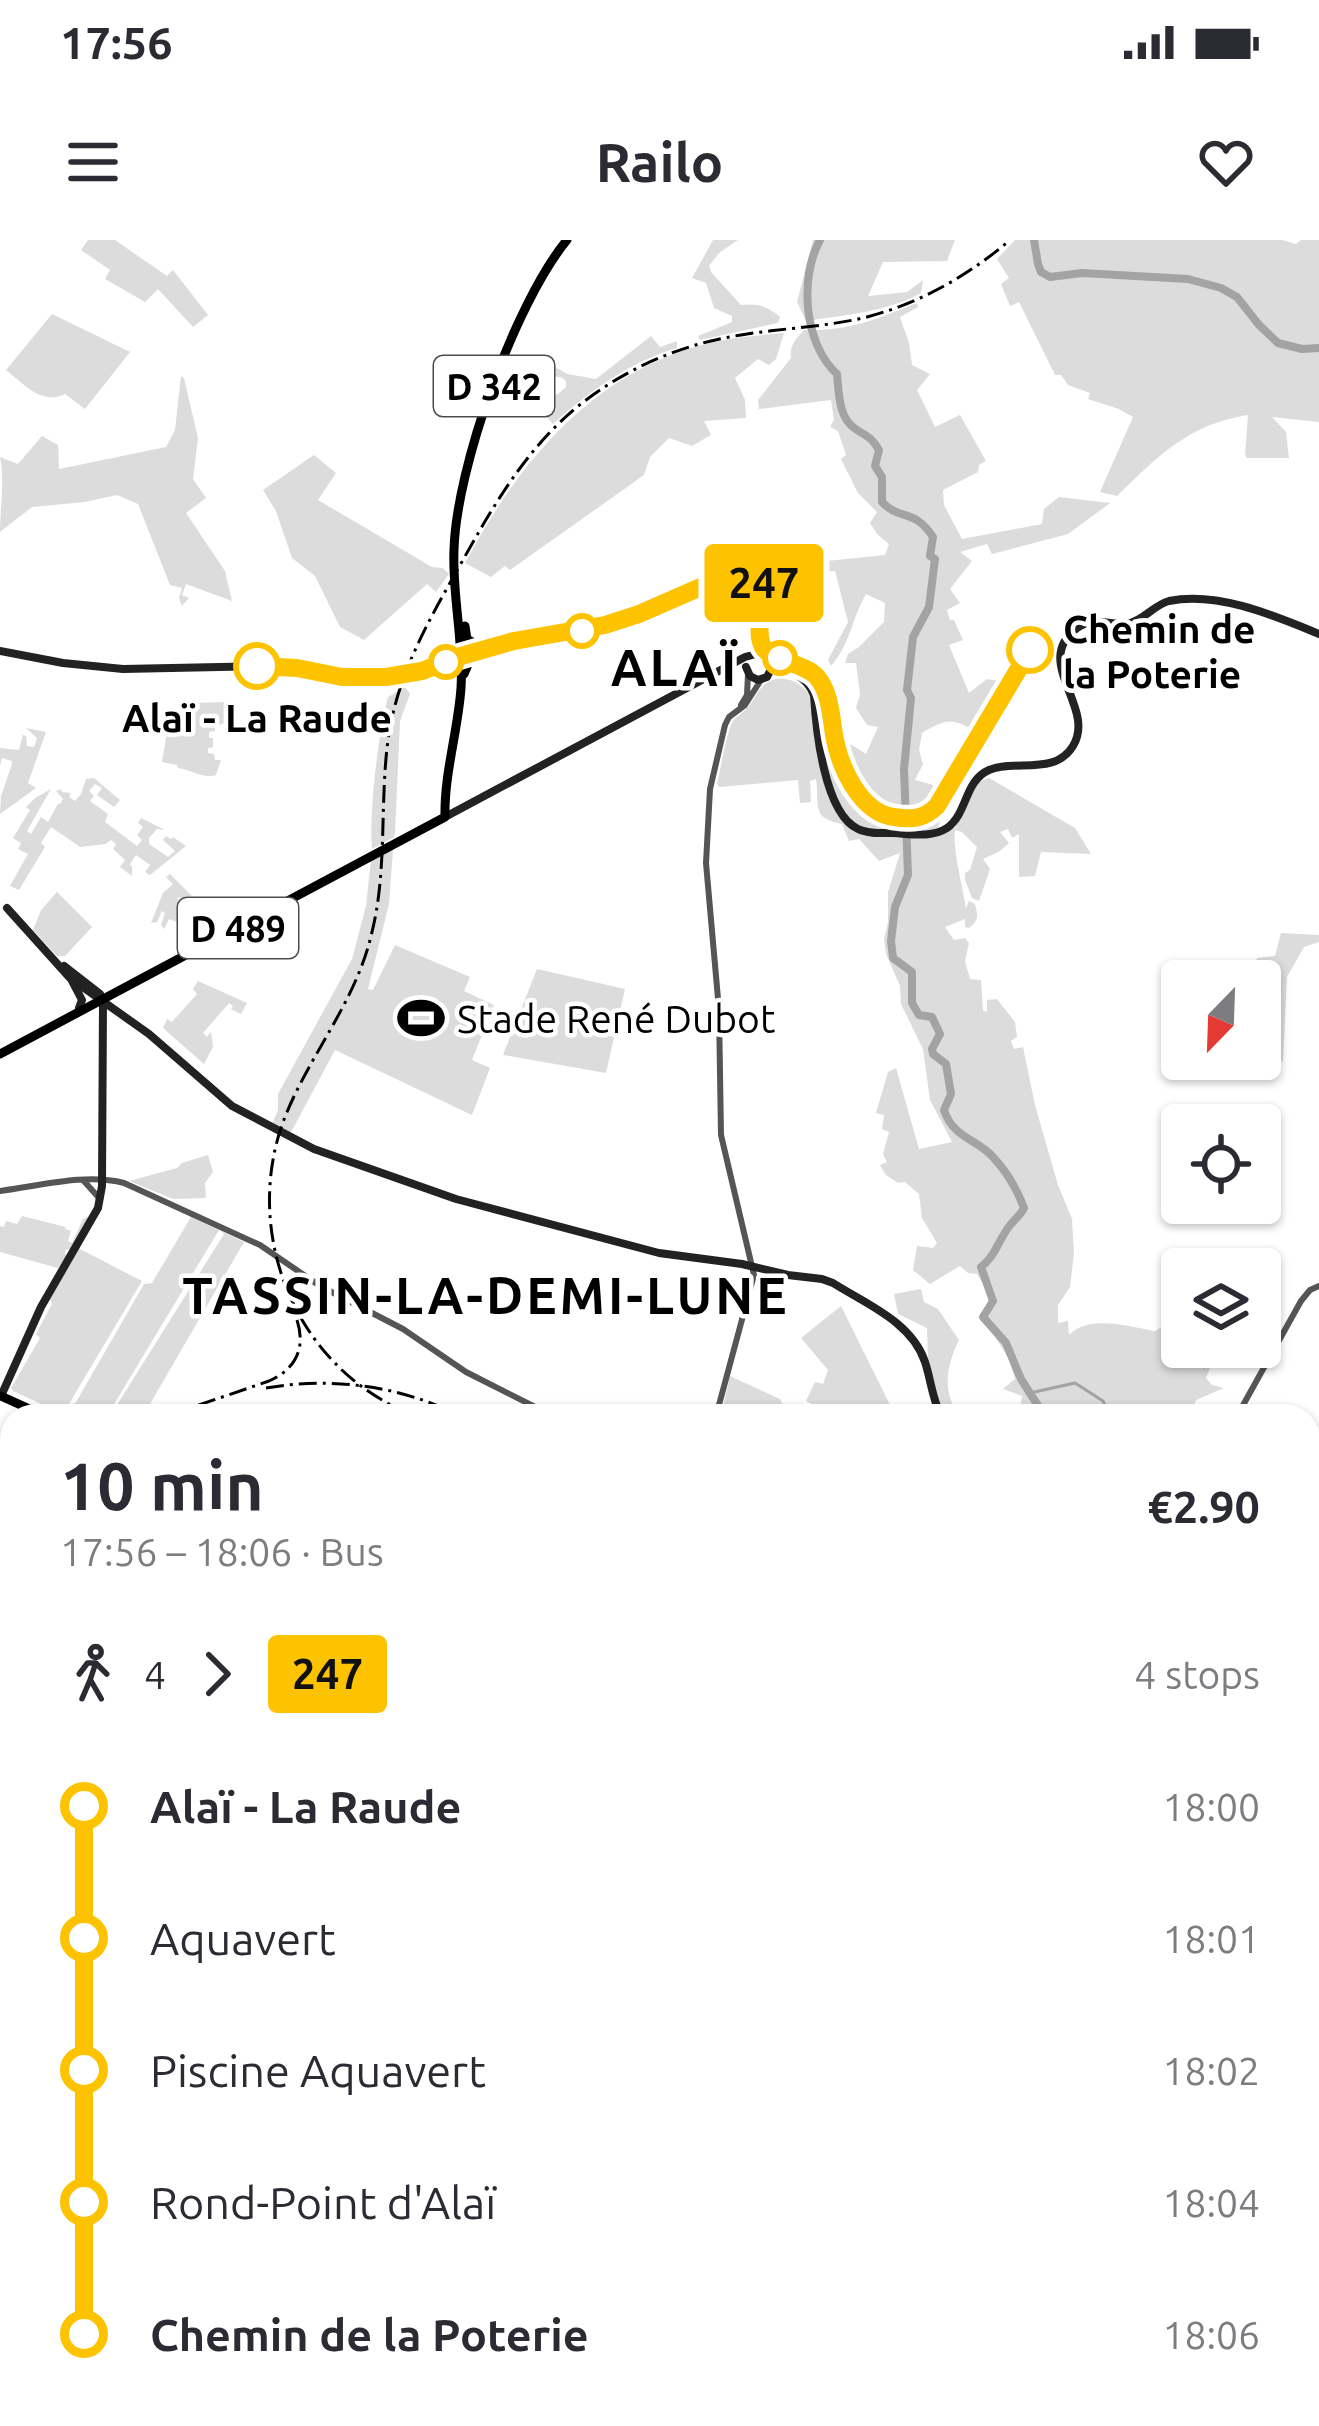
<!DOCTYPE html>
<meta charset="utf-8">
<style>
:root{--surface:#fff;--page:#f7f7f7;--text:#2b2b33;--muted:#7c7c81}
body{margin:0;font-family:Ubuntu,sans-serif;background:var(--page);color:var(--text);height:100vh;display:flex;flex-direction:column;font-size:45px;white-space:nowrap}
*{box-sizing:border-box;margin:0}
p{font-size:39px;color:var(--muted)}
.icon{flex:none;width:66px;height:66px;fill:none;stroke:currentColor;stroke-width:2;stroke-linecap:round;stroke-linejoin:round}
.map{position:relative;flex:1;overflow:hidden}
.sheet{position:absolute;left:0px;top:1164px;width:1320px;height:1023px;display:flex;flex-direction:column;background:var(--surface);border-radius:36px 36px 0 0;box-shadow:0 3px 9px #0004}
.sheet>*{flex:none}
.badge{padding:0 24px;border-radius:9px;font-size:42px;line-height:78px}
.needle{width:78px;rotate:203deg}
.tools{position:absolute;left:1161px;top:720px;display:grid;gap:24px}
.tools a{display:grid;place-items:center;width:120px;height:120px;border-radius:12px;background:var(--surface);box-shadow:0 3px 9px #0004;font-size:60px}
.map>.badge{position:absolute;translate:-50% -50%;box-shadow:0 0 0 6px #fff}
.legs{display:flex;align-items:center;gap:18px;height:132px;padding:0 60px;font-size:39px}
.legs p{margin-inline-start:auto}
.overview{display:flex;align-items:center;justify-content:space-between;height:204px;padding:0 60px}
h1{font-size:66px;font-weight:700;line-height:90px}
ul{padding:0 60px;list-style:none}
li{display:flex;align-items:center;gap:42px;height:132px;font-size:45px}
li i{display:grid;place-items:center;width:18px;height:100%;margin:0 15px;background:currentColor}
li i::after{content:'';width:30px;height:30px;margin:-15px;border:9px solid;border-radius:50%;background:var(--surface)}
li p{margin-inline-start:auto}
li:first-child i{background:linear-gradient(#0000 50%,currentColor 0)}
li:last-child i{background:linear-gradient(currentColor 50%,#0000 0)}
.status{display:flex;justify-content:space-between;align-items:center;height:84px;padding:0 60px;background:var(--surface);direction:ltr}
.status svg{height:33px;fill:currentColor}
header{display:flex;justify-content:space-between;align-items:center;height:156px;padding:0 60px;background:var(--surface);font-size:54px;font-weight:700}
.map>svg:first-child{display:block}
</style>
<div class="status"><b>17:56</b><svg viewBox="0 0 49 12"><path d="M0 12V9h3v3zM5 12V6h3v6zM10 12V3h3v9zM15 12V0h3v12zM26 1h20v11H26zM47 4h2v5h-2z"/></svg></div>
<header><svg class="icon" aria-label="menu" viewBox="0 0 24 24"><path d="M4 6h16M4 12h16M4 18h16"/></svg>Railo<svg class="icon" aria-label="heart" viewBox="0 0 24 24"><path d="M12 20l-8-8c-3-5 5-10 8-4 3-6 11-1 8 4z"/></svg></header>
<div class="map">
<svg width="1319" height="2186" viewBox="0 0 1319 2186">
<rect width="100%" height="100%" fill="#fff"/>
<path fill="#dcdcdc" d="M88,0H115L167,36L173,30L208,75L193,87L158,49L145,62L105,39L110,30L81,10Z
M713,0H738L719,13L709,26L711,32L741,65C758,63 767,66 780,77L778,83L700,100L698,96L732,82V76L714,68L706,43L692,38Z
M813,0H955L947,21L883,22L868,56L907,52L923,40L921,53C887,72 844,75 806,81L797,62Z
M1015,0H1282L1296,4L1301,0H1319V182L1272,177L1286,192L1289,218H1247L1245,214L1248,175C1189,184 1158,216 1117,256L1100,252L1133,177L1119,169L1088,159L1090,153L1068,145L1061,135H1055L1019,62L1010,66L1001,44L1009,38L997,19Z
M917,63L918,67L900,77L909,103L912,125L930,134L917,150L935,187L960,175L986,221L979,225L978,232L943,250L944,265L962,299L1042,284L1044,269L1059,257L1110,263L1068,294L992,314L987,304L960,312L972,321L950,349L960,363L947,370L950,380H954L963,400L949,405L969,453L987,439L1005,442L976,492C952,477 946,479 922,493L919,510L923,524L915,540L937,546L935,560L945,567L936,593L953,586L955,588L978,542L989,538L1075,588L1091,614L1041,612L1035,636L1019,637V594L1012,598L1008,589L1000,592L1009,603L1000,611L983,619L990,629L979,661L972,658L965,640V633L970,630L977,607L962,592L955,590C952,606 963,648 966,668L969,661L975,664C978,675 979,681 969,688L965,687V679L945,687L954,700L965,698L969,703L965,721L970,739L981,740L983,770L987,772V760L997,759L1015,782L1017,797L1011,801L1014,809L1023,807L1035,865L1058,945L1072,979L1074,1014L1070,1047L1058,1065V1083L1068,1081L1069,1095C1090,1074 1129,1087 1155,1091L1163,1086H1182V1107H1218L1206,1138L1212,1145L1224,1148L1196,1160L1190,1176H1019L1022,1156L1003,1149L1015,1139L1008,1118L983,1077L993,1060L977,1034L968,1033L960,1026L930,1044L913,1030L917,1006L933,1008L937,1003L922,978L919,954L905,942L898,943L886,935L880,925L887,922L883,914L889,892L882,889L884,875L876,873L888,832L896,828L919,909L952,902L930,860L923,809L901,764L900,746L886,714L884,699L888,682V652L900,613L879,621L859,599L849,601L842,584C810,578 820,565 816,539L810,541L811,562L800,563L798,540L719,547L717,544C721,528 726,493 733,481C734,479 747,469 747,468C754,461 757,451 764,445C781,431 802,442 812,458L814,451L822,453L824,475L842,472L847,502L866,514L878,487L867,485L856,468L860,454L856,423H845L848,414L859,407L884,382L885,363L866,354C853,376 849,407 831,426L828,420L848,382L835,331L770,337L768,327L885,315L889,304L877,294L870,283L877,272L858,253L841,219L846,215L838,191L830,187L834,180L831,160L759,169L758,160L791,118C789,107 796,98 804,90C850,91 874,80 917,63Z
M52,74L130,112L85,169L65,154C42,165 26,146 6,130Z
M784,93L776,119L769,125L758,119L735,138L745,160L746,178L704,181L711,195L692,206L669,198L650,217L644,235L510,330L505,326L491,337L465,323C522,216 602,121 729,99C747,96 765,95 784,93Z
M651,96L660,107L677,101V108C629,122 590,151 553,184L530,158L533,150L540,158L558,154L566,147V141L561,137L542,136L531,149L525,147L532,128L552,125L567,134L596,139Z
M181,136L184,138L198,198L193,239L206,258L186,273L225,331L232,361L186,344L182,355L189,358L182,366L179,358L182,348L170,345L138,264L117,255L85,262L32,267L0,292C0,268 5,240 0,217L18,224L42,196L58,205L59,229L166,207L175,190Z
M314,215L336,233L318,260L432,327L443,328L449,334L436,352L427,344L364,400L340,387L315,336L292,318L276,271L263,250Z
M405,447L410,454L400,481L395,593L394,597L372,609C369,570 378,496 388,457Z
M230,462L231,468L225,469L226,475H231V481L215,486V491L209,492V498H213V507L208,508V513L214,514L215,520H221L216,535C204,539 191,530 178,528L177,525L162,522L168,487H178L179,480L186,479L185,474H181L184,463Z
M26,488L46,492L28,543L36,548L0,574L1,556L12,524V521L2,518L0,526V508L19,510L23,495L26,496L27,506L34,507L37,498Z
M94,538L120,560L114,567L97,555L102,548L95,544L89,551L94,556L90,561L108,574L105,582L137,606L142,600L137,595L143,587L138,583L141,578L165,590L157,589L149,598V604L168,617L175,611L163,600L166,596L171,599L173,597L186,606L150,635L145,632L150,625L136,615L130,624L132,627V636L120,627L125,620L113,609L116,604L111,600L106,604L80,607L51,587L41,603L45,607L19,650L10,646L28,614L18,609L21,603L13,598L30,570L26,567L35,558L51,549L27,591L31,594L41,577L48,582L58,564H60L63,559L56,551L61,549L62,552L71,553L69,557L75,561L81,554L86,539Z
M393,610L389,664L368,749L373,750L395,705L470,737L464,751L494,765L472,820L490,828L472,875L335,810L290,894L272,884L278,870V854L352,719L366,666L371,620Z
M170,634L192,656L177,658L182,667L192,669L196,664L193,661L195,659L224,689L220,691L215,683L207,684L197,691L176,685L177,682L169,679L164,689L161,685L165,673L162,671L157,682L151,683L163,653L173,644L166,637Z
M57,652L92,687L65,716H57L33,690L41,670Z
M1281,693L1319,695V702L1304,707L1287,737L1283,822L1264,816L1273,795L1280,766L1260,757V741H1253L1257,718L1275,716Z
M537,729L625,749L606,833L503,815Z
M198,741L247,763L241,774L231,769L233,766L229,763L203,793L207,797L211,792L213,807L204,824L163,788L167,779L172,782L197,754L193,749Z
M208,915L213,932L205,943L206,958L173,959L129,941L177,928L182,923Z
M22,976L66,987L65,989L71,991L68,1001L72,1003L83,979L88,977V981L70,1009L65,1010L66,1017L58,1028L0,1012V986L4,987L6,981L17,984Z
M191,977L219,990L107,1176H68L144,1044L152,1043Z
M221,991L244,1002L143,1176L133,1172L130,1176H110L224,994Z
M78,1008L142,1041L63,1174L13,1151L11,1148L40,1098L36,1094L52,1064L50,1059Z
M921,1049L924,1062L938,1069L959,1100C947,1124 942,1149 957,1172L940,1175L929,1144L927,1088L898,1074L894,1054Z
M841,1066L892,1169L887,1171L890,1176H836L806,1161L815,1142L823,1144L828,1130L801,1098Z
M730,1136L780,1159L782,1163L776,1176H721Z
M1308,1741L1315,1745L1319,1755V1928L1314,1937C1319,1949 1313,1960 1308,1973L1310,1917L1308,1906Z
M424,2175H635L633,2186H426Z"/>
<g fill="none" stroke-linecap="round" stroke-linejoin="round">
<path stroke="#a3a3a3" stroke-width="3" d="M1030,1153L1075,1143L1103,1161L1110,1176
M1308,1221L1319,1237
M0,1679L12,1677"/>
<path stroke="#a3a3a3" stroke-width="8" d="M820,0C799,38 804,104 837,134C839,153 838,179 857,190C868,197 872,198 879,210L875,226L882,237V262C900,281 914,268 933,297L930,316L935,319L929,367L913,397L907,450L911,458L904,529L908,635L895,667L891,701L893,718L912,732V763L919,775L932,777L940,794L932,809L933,814L946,824L951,854L944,870C953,898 977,899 993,917C1007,932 1017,949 1024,968C1021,974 1016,979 1011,984C999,998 996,1016 981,1027L993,1061L983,1077L1006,1103L1021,1139L1042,1172V1176
M1034,0L1038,24L1041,32L1050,37L1082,33L1188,39L1221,48L1237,57L1259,85L1278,103L1302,109L1319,108
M548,2175L552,2186
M957,2186L963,2175"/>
<path stroke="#555" stroke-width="6" d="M741,465L747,455L748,434
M83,940L100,959
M0,951C40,946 85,933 124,943L260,1005L320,1046L403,1089L466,1132L553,1176
M716,1176L754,1035L721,895L719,770L706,623L710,549L725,485L729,477L745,465L761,440
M1237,1176L1301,1061L1310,1050L1319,1046
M1308,1313L1319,1311
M1308,1380L1319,1375
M1308,1475L1319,1492
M937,2186L940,2175"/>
<path stroke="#222" stroke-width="8" d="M468,399L481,406L517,397L539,396
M0,411L63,423L123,429L272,426L297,428L342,437L424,434L513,405L599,389L725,339L752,334L762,338L767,355L754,414
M772,427C792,432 806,435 814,455C816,489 824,573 858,589C868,594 882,593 894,593C911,594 932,598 947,588C968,573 964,541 989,530C1016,519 1055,536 1073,506C1097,467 1031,422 1077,388C1095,375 1111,387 1130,383C1145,379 1154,365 1169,361C1218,351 1275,376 1319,394
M445,577L745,417L756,414L765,415L772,427L767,437L758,440L750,436L746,427
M7,668L70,738L149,794L232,866L314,909L456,959L659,1013L742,1024L788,1035L822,1039L833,1043C866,1064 912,1082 925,1122C931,1140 932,1158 941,1176
M64,726L100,754
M71,739L82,760L79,768
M1,1156L41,1067L98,968L102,946L103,762
M1308,1240L1319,1245
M0,1667L12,1660
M1307,2175L1314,2186"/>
<path stroke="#000" stroke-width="9" d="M464,434L470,420L465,386
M0,814L445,577C444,534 458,491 461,448C464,402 452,356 454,310C456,228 515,63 567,0
M1,1156L45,1176
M0,1253L12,1263
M0,1628L12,1622
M730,2186L732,2175"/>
<path stroke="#000" stroke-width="3" stroke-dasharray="18 6 3 6" stroke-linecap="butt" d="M266,1148C332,1137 399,1145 460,1176
M167,1176L269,1141C296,1129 306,1108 297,1080
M411,1176C386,1163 363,1150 343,1131C273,1066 250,960 287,872C313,810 357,759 372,692C388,627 379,559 389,493C399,432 429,380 459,327C492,268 524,211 577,167C624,129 681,104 741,95C783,88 826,87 867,77C920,63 968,36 1010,0
M0,1213L12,1214
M610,2175V2186
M1019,2186L1022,2175"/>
</g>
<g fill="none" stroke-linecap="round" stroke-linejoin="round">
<defs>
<path id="line-1" d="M257,426L297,428L342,437H386L422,431L461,416L514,401L605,385L639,374L710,343L738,336L758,335L767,350C765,367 755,388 762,405C768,421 804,422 817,437C831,453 831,480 835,500C841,529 861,573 894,577C912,580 924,579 937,566L1030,410"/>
</defs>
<use href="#line-1" stroke="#fff" stroke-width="27"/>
<use href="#line-1" stroke="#fdc300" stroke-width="18"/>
</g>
<defs>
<symbol id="stadium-bare" viewBox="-9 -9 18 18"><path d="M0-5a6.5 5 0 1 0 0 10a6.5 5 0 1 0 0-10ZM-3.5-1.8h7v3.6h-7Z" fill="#000" stroke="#fff" stroke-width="2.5" paint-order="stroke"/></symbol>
</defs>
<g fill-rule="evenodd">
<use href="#stadium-bare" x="388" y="745" width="66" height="66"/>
</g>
<g fill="#fff" stroke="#fdc300" stroke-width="6">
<circle cx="582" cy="391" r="15"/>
<circle cx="1030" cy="410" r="21"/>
<circle cx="780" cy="418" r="15"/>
<circle cx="446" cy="422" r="15"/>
<circle cx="257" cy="426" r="21"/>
</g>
<g text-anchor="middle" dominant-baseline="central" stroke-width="9" stroke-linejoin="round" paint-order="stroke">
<g fill="#fff" stroke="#4c4c4c" stroke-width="3">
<rect x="434" y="116" width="120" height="60" rx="9"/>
<rect x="178" y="658" width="120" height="60" rx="9"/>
</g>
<g font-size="36" font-weight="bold" fill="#000">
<text x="494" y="146">D 342</text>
<text x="238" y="688">D 489</text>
</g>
<g font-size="39" font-weight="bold" fill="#000" stroke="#fff" text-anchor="start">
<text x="1063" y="388">Chemin de<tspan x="1063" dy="45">la Poterie</tspan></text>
<text x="257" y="477" text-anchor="middle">Alaï - La Raude</text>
</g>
<g font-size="39" fill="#000" stroke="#fff" text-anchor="start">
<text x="457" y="778">Stade René Dubot</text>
</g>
<g font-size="51" font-weight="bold" letter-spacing="3" fill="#000" stroke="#fff">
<text x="675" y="427">ALAÏ</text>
<text x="486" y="1055">TASSIN-LA-DEMI-LUNE</text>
</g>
</g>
</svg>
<div class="tools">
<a><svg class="needle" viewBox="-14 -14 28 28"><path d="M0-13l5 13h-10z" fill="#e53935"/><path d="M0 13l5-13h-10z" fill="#7c7c81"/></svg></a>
<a><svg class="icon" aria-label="locate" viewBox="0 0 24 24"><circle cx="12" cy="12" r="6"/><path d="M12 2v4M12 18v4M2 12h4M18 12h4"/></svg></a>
<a><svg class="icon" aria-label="layers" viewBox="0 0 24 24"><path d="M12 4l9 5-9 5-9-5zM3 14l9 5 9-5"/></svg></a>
</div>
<b class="badge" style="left:764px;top:343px;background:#fdc300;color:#111">247</b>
<section class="sheet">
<div class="overview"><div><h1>10 min</h1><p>17:56 – 18:06 · Bus</p></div><b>€2.90</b></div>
<div class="legs"><svg class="icon" aria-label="walk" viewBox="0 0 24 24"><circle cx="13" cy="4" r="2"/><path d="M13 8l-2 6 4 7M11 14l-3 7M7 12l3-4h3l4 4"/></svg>4<svg class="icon" aria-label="forward" viewBox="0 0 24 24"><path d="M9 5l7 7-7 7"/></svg><b class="badge" style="background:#fdc300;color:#111">247</b><p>4 stops</p></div>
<ul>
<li><i style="color:#fdc300"></i><b>Alaï - La Raude</b><p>18:00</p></li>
<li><i style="color:#fdc300"></i><span>Aquavert</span><p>18:01</p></li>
<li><i style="color:#fdc300"></i><span>Piscine Aquavert</span><p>18:02</p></li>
<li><i style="color:#fdc300"></i><span>Rond-Point d'Alaï</span><p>18:04</p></li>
<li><i style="color:#fdc300"></i><b>Chemin de la Poterie</b><p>18:06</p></li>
</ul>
</section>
</div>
